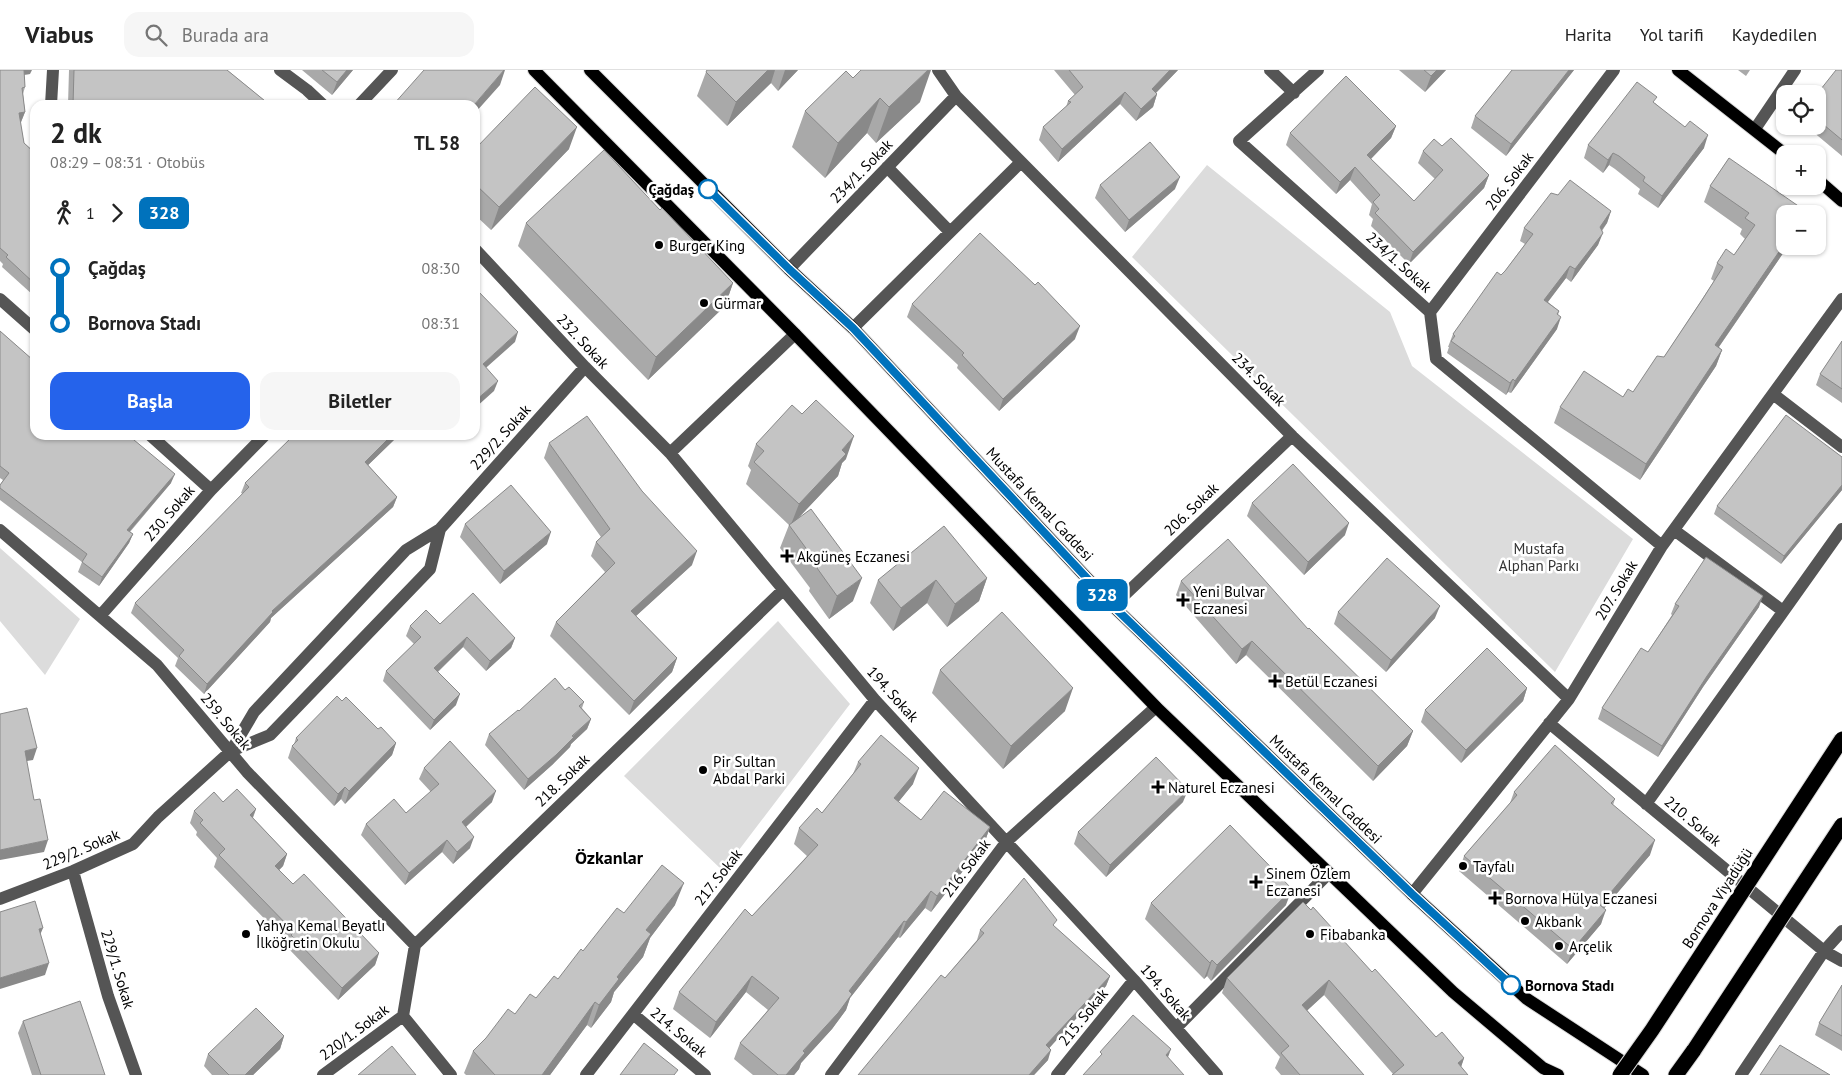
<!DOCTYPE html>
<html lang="tr">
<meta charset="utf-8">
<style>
:root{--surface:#fff;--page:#f6f6f6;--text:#222;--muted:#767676;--line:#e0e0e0;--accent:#2563eb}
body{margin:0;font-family:"PT Sans",sans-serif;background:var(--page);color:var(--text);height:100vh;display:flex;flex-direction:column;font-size:19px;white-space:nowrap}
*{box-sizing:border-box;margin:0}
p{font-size:16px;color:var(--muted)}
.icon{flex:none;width:28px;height:28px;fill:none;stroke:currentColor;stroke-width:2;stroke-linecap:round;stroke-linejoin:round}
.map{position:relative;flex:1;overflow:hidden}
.panel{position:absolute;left:30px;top:30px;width:450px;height:340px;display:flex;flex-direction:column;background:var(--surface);border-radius:15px;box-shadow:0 1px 4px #0004}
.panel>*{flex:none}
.badge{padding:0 10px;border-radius:8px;font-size:18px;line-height:32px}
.buttons{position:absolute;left:1776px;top:15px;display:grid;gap:10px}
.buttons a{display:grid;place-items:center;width:50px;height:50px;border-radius:10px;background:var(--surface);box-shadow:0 1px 4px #0004;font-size:25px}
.map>.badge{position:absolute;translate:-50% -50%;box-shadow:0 0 0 2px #fff}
.legs{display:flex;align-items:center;gap:8px;height:55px;padding:0 20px;font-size:16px}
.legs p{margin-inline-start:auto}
.headline{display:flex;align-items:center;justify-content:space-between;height:85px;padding:0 20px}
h1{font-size:28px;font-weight:600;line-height:38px}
.button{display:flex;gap:10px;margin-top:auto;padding:10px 20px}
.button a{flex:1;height:58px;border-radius:15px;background:var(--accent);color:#fff;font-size:20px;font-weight:600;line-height:58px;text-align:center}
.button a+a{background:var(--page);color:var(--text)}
ul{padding:0 20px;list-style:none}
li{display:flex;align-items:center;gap:18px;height:55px;font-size:19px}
li i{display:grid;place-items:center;width:8px;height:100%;margin:0 6px;background:currentColor}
li i::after{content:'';width:12px;height:12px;margin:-6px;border:4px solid;border-radius:50%;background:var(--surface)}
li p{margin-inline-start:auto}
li:first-child i{background:linear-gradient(#0000 50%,currentColor 0)}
li:last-child i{background:linear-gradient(currentColor 50%,#0000 0)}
header{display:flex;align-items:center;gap:30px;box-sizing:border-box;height:70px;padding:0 25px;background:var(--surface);border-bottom:1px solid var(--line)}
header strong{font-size:24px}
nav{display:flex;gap:28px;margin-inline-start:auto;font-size:18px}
.search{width:350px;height:45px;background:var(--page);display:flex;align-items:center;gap:12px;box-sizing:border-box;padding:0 18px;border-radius:15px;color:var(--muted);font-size:19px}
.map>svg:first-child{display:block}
</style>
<header>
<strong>Viabus</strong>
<div class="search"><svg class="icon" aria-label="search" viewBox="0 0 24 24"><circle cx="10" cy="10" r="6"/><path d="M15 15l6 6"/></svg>Burada ara</div>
<nav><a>Harita</a><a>Yol tarifi</a><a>Kaydedilen</a></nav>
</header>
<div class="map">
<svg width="1842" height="1005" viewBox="0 0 1842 1005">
<rect width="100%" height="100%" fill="#fff"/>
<path fill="#dcdcdc" d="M1207,95L1390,242L1412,296L1633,469L1555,602L1132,187Z
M0,478L80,549L45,605L0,551Z
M778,551L850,634L723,801L624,706Z"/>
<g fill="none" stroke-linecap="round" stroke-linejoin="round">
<defs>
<path id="major" d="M534,0L795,264L1156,637L1453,922L1543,998L1558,1005
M590,0L789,199L853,258L1113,536L1412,824L1527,929L1643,1005
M1678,0L1785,84
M1818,110L1842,131"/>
<path id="highway" d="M1676,1005L1694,980"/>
</defs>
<use href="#major" stroke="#dbdbdb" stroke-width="14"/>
<use href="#highway" stroke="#dbdbdb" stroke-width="17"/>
<path stroke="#555" stroke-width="12" d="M280,0L307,20L323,35
M938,0L956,26L1292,366L1569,629
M1270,0L1294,23
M1318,0L1239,71L1430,242L1436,289L1662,476
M51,35L53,0
M359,35L392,0
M1755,59L1795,0
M887,97L950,162
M475,179L585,297L670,383
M789,199L956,26
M0,229L35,260
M1430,242L1614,0
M853,258L1021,92
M795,264L670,383L875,630L1134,910L1217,1005
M1773,324L1842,377
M150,365L211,420
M0,460L157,595L247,702L415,875
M1674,460L1783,541
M1113,536L1292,366
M100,546L211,420L265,365
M1549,653L1824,881L1842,891
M231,681L270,665L430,499L440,459
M1646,734L1842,459
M73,801L108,926L136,1005
M1412,824L1569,629L1662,476L1842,229
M0,829L73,801L133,774L158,747L231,681L254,642L406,480L440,459L585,297
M633,944L705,1005
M403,946L415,875L783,520
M403,946L451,1005
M1176,958L1329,803
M323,1005L403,946
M586,1005L875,630
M831,1005L1007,771L1156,637
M1057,1005L1134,910
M1741,1005L1824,881L1842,861"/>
<use href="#major" stroke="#000" stroke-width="12"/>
<use href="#highway" stroke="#000" stroke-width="15"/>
<defs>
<path id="highway-bridge" d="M1694,980L1842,755
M1620,1005L1652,960L1842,669"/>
</defs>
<use href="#highway-bridge" stroke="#dbdbdb" stroke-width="17" stroke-linecap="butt"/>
<use href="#highway-bridge" stroke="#000" stroke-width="15"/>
</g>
<path fill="#a9a9a9" d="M0,0L30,4L24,5L25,17L23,24L25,42L21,52H20L24,73L35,83V231L32,228L33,225L2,197L3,194L0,191Z
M69,0H227L270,35H68Z
M302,0H353L332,25Z
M707,0H798L778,21L771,13L727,56L697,26L706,2Z
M1054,0H1178L1156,23L1157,24L1153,37L1136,51L1120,34L1058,92L1039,70L1043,57L1066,37L1068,31L1075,25Z
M1399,0H1446L1425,22Z
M1512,0H1574L1506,86L1471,58L1475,46Z
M1738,0H1750L1746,6Z
M1842,0V86L1806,56H1818V24Z
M853,8L920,32L876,73L867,63L825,108L792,77L805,41Z
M1655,33L1704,78L1658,138L1638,124L1640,119L1615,99L1609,95L1603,103L1584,88L1588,75Z
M1396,56L1391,68L1371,89L1414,131L1435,109L1418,93L1423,81L1442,76L1489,105L1484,118L1409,194L1371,156L1373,149L1369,145L1372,134L1350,110L1336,124L1286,75L1290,63Z
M475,79H569L491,160L475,145Z
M1729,88L1785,176H1788L1719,277L1722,280L1716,296L1640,410L1554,353L1560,337L1623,327L1633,322L1664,287L1714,211L1711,209L1717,193L1734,185L1745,169L1740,164L1742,159L1704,132L1710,116Z
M1100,115L1175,119L1125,162L1095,128Z
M1558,125L1611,141L1607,153L1602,161L1598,175L1571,212L1566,208L1548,232L1559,241L1558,245L1557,259L1511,323L1508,322L1506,325L1447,283L1449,277H1448L1453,264L1501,205L1505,201L1525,174L1520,171L1524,158Z
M660,140L733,213L725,236L648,310L518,176L526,153Z
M912,234L1075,269L999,341L957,298L958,295L907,247Z
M0,261L171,413L130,462L133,464L129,473L99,516L78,502L82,492L0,430V415L3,410L0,408Z
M1842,271V333L1816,315L1820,304Z
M294,365H397L396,368L368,395L397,427L393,437L271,548L270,552L204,624L175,596L178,588L131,543L135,533L243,424L241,423L245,413Z
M549,373L692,495L636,546L677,588L672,602L629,645L550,566L556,552L605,502L591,486L596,472L601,467L544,388Z
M756,374L846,389L842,393L838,406L799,447L853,531L829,549L809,521L810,518L780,478L789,455L746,414L751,400L748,396Z
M1842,387V420L1781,494L1714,444L1717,436Z
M1252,433L1345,465L1304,505L1247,446Z
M465,454L547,474L500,514L460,467Z
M987,508L979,531L947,557L927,533L893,561L870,533L878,510Z
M1181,511L1413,661L1407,676L1373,711L1246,585L1236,594L1176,525Z
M1675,534L1759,537L1703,617L1658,687L1598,649L1602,638L1648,582L1672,545L1671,544Z
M1338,542L1435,548L1386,602L1334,554Z
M440,554L515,568L511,578L486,601L463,577L438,602L456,635L430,660L383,611L386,601L414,574L406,566L410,556Z
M940,600L1065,641L1003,699L932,623Z
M1527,618L1523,631L1461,693L1421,652L1425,640Z
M342,631L396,673L392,685L345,734L341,729L334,736L288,688L292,676L294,674L296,668Z
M584,632L582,638L591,649L587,659L571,674L570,677L552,695L524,720L485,675L489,664L519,641Z
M858,692L913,714L898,732L921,750L990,757L984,774L931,842L925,838L900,868L898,867L850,928L846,940L832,959L801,993L799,999L794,1005H753L734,989L740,973L768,940L746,922L710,968L673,939L679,922L752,846L807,786L794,774L799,758L822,743L853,704Z
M424,698L492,732L466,757L470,778L453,794L442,782L405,815L361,765L366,754L406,743L431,722L419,709Z
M1514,722L1615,729L1613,735L1650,785L1604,838L1601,854L1567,894L1459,801L1464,786L1510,733Z
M223,732L256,739L253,748L287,784L283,796L279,800L293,814L379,883L375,895L338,930L287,877L288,873L214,797L217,788L196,765L197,762L190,753L194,741Z
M1183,732L1106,807L1074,774L1078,762Z
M1151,833L1286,835L1211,911L1207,906L1204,909L1145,849Z
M675,835L650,868L643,887L614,922L611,932L591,958L587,955L550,1005H466L464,1003L473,981L515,944L536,928L558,909L583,881L624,843Z
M1055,857L1110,906L1106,916L1049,978L1048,990L1034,1005H858L945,908L977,870L980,860Z
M1372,902L1436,967L1464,988L1461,997L1393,1004L1324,925L1307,940L1364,1005H1281L1275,998L1280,987L1222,923L1227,908Z
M1842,916V981L1815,965L1819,953Z
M23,951L105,1005H32L18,963Z
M284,966L280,979L253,1005H212L204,996L208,984Z"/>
<path fill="#898989" d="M22,0H32L30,4L20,5Z
M347,0H353L332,25L337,12Z
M504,0H505L500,15L475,43V35H474Z
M768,0H775L771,13L727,56L736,32Z
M785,0H798L778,21Z
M928,0H931L920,32L876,73L889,37Z
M1170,0H1178L1148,31L1152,19Z
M1437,0H1446L1425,22L1431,6Z
M1569,0H1574L1506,86L1511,74Z
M1125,22L1120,34L1058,92L1062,79Z
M1157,24L1153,37L1136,51L1141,39Z
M880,28L867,63L825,108L838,73Z
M25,42L21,52L15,53L19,43Z
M1396,56L1391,68L1362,98L1367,85Z
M577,57L569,79L491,160L499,137Z
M1708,65L1704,78L1658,138L1662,126Z
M1613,83L1609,95L1603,103L1608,90Z
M1355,97L1350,110L1336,124L1340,112Z
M1489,105L1484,118L1409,194L1413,182Z
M1180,107L1175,119L1125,162L1129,150Z
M1611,141L1607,153L1595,169L1600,157Z
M1603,163L1598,175L1571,212L1575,199Z
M1785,173V176H1788L1709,291L1715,275Z
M1570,196L1566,208L1540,242L1544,230Z
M733,213L725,236L648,310L656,287Z
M1561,247L1557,259L1511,323L1515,311Z
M1080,256L1075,269L999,341L1003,329Z
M518,262L515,272L479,304L483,294Z
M1722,280L1716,296L1640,410L1646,394Z
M1513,309L1508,322L1506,325L1510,313Z
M498,311L494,321L475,338V331Z
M392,365H397L396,368L361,402L365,392Z
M854,366L846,389L842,393L838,406L790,457L799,434L842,380Z
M175,404L171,413L123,469L127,460Z
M1842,415V420L1781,494L1784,486Z
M397,427L393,437L271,548L270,552L204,624L207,614L272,541Z
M1349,453L1345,465L1304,505L1308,492Z
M551,462L547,474L500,514L504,501Z
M133,464L129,473L99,516L102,507Z
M697,481L692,495L626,555L631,541Z
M862,508L853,531L829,549L837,526Z
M987,508L979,531L947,557L955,534Z
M936,510L927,533L893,561L901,538Z
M1763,526L1759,537L1703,617L1658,687L1662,676L1707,606Z
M1440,536L1435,548L1386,602L1391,590Z
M467,567L463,577L431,608L434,598Z
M515,568L511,578L486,601L490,591Z
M1252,571L1246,585L1236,594L1242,579Z
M677,588L672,602L629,645L634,631Z
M1073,618L1065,641L1003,699L1011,676Z
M1527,618L1523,631L1461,693L1466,680Z
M460,624L456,635L430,660L434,650Z
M591,649L587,659L571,674L570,677L552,695L524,720L528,709Z
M1413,661L1407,676L1373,711L1378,696Z
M396,673L392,685L345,734L349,721Z
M37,678L33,690L21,692L25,681Z
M919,698L913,714L888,745L894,728Z
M345,717L341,729L334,736L338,724Z
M1188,720L1183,732L1106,807L1110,795Z
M496,721L492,732L458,764L462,752Z
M256,739L251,751L250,745Z
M990,757L984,774L931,842L937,826Z
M474,767L470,778L453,794L457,782Z
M48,770L44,782L0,790V780Z
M447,770L442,782L405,815L409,803Z
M1655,770L1650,785L1595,849L1600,835Z
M287,784L283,796L271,808L275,796Z
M684,813L675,835L650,868L643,887L614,922L611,932L591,958L599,935L646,860Z
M1292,819L1286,835L1211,911L1217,895Z
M931,821L925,838L900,868L906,852Z
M1606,840L1601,854L1567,894L1573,879Z
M904,851L898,867L850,928L846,940L832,959L801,993L799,999L794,1005H786L849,921Z
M43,858L38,870L39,859Z
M379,883L375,895L338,930L342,918Z
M1212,890L1207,906L1204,909L1210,893Z
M49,893L45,905L0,919V908Z
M752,906L746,922L710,968L716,952Z
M1110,906L1106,916L1042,986L1046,975Z
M1329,910L1324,925L1297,950L1302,935Z
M595,932L587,955L550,1005H542Z
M284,966L280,979L253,1005H245Z
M1171,979L1167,990L1166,985Z
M1051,980L1048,990L1034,1005H1029Z
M1464,988L1459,1003L1458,993Z"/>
<path fill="#c4c4c4" stroke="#898989" d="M0,0H24L25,17L22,18L25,42L19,43L24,73L35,83V214L6,187L8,185L0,178Z
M74,0H227L270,35H73Z
M322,0H347L337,12Z
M424,0H504L474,35H393Z
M707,0H768L736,32L706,2Z
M861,0H928L889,37L880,28L838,73L805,41L846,1L853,8Z
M1069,0H1170L1152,19L1157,24L1141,39L1125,22L1062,79L1043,57L1071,32L1068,31L1083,17Z
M1424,0H1437L1431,6Z
M1512,0H1569L1511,74L1475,46Z
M1836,0H1842V70L1818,50V24H1817Z
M1346,6L1396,56L1367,85L1414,131L1443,100L1423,81L1434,69L1442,76L1451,68L1489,105L1413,182L1375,143L1379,139L1373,132L1380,125L1355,97L1340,112L1290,63Z
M1637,12L1657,27L1653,32L1685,57L1690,51L1708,65L1662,126L1643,111L1645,107L1619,86L1613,83L1608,90L1588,75Z
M535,17L577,57L499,137L475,114V79Z
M1150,72L1180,107L1129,150L1100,115Z
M604,80L660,140L662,138L733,213L656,287L526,153Z
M1729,88L1807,142L1805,144H1785V173L1715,275L1722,280L1646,394L1560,337L1584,301L1623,327L1628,319L1633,322L1657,286L1664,287L1702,230L1723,197L1717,193L1726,179L1734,185L1755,155L1745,148L1749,143L1710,116Z
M1570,110L1611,141L1600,157L1603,163L1575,199L1570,196L1544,230L1559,241L1557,244L1561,247L1515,311L1513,309L1510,313L1451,271L1455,266L1453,264L1497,202L1501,205L1505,201L1533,164L1524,158L1551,123L1558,125Z
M980,163L1035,215L1038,212L1080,256L1003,329L962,285L964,283L912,234Z
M475,218L518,262L483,294L498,311L475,331Z
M0,261L33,290L35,287V365H128L175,404L127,460L133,464L102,507L82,492L87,484L0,418V415L9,403L0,396Z
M1842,271V319L1820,304Z
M816,330L854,366L842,380L846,384L799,434L754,392L764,381L756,374L792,335L802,344Z
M1786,345L1842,387V415L1784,486L1717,436Z
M587,346L642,421L697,481L631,541L677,588L634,631L556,552L615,493L596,472L610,459L549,373Z
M294,365H392L365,392L397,427L272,541L273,542L207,614L179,586L184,580L135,533L249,417L245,413Z
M1293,394L1349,453L1308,492L1252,433Z
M511,415L551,462L504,501L465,454Z
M811,439L862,508L837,526L817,498L819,496L789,455Z
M944,456L987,508L955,534L936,510L901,538L878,510Z
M1228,469L1308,559L1309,558L1413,661L1378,696L1252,571L1242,579L1181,511Z
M1706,487L1763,526L1707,606L1662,676L1602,638L1641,578L1648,582L1679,536L1675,534Z
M1387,488L1440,536L1391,590L1338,542Z
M473,523L515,568L490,591L467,567L434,598L460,624L434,650L386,601L421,567L410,556L426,540L440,554Z
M1002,542L1073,618L1011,676L940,600Z
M1487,578L1527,618L1466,680L1425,640Z
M555,608L565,620L569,617L584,632L579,636L591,649L572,666L574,667L556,685L528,709L489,664L518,640L519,641Z
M337,626L342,631L346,627L378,659L381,657L396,673L349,721L345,717L338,724L292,676L298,670L296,668Z
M27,638L37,678L25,681L34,730L40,729L48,770L0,780V644Z
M881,665L919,698L894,728L921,750L944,721L990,757L937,826L931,821L906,852L904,851L849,921L852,924L838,943L803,981L805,983L786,1005H778L740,973L779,928L752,906L716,952L679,922L745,839L752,846L818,775L799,758L817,738L822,743L861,694L858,692Z
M450,671L496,721L462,752L474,767L457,782L447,770L409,803L366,754L394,729L406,743L439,714L424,698Z
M1555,675L1615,729L1611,733L1655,770L1600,835L1606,840L1573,879L1464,786L1517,725L1514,722Z
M1156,687L1188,720L1110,795L1078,762Z
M237,719L256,739L250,745L287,784L275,796L293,814L304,804L379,883L342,918L291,865L294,862L219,785L225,779L200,753L203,750L194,741L214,722L223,732Z
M1230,755L1292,819L1217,895L1212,890L1210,893L1151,833Z
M662,795L684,813L646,860L651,864L617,907L619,909L599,935L595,932L542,1005H495L473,981L486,968L508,939L515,944L530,924L536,928L554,906L558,909L581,879L583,881L617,838L624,843Z
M1024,808L1057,850L1053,855L1110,906L1046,975L1051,980L1029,1005H858L941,905L945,908L984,863L980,860Z
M35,831L43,858L39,859L49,893L0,908V842Z
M1303,832L1311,840L1313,837L1372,902L1375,899L1436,967L1442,962L1464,988L1458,993L1468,1005H1392L1404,995L1329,910L1302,935L1364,1005H1300L1281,983L1289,976L1227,908Z
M1842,915V966L1819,953Z
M80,931L105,1005H41L23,951Z
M256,938L284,966L245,1005H229L208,984Z
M1133,945L1171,979L1166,985L1184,1005H1083L1102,984L1100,982Z
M644,973L678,1000L674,1005H620Z
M1780,975L1830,1005H1760Z
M392,976L416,1005H358Z"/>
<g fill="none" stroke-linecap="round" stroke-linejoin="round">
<defs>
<path id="line-1" d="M708,119L789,199L853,258L1113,536L1412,824L1511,915"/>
</defs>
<use href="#line-1" stroke="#fff" stroke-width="11"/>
<use href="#line-1" stroke="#0072bc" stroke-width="8"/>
</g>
<g fill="#fff" stroke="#0072bc" stroke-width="2.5">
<circle cx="708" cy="119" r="9"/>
<circle cx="1511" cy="915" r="9"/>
</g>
<g fill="#000" stroke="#fff" stroke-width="2">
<circle cx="659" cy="175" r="5"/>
<circle cx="704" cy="233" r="5"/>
<path d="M784.5 478.5h5v5h5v5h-5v5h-5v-5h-5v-5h5z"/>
<path d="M1180.5 522.5h5v5h5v5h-5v5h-5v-5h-5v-5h5z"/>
<path d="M1272.5 603.5h5v5h5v5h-5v5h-5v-5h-5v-5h5z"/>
<circle cx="703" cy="700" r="5"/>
<path d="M1155.5 709.5h5v5h5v5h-5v5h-5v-5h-5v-5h5z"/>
<circle cx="1463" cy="796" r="5"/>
<path d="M1253.5 804.5h5v5h5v5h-5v5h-5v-5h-5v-5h5z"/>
<path d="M1492.5 820.5h5v5h5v5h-5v5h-5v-5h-5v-5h5z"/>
<circle cx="1525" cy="851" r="5"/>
<circle cx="246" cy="864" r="5"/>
<circle cx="1310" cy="864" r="5"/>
<circle cx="1559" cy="876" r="5"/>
</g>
<g text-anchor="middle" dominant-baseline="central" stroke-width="5" stroke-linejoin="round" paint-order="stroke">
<g font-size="15" fill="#000" stroke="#fff">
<text transform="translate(861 101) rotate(-46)">234/1. Sokak</text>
<text transform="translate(1509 111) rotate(-53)">206. Sokak</text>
<text transform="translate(1399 192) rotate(42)">234/1. Sokak</text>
<text transform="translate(583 271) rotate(47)">232. Sokak</text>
<text transform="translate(1259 309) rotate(45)">234. Sokak</text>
<text transform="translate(500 367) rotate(-48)">229/2. Sokak</text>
<text transform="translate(1040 434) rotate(47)">Mustafa Kemal Caddesi</text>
<text transform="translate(1191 439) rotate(-44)">206. Sokak</text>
<text transform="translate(169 443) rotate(-49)">230. Sokak</text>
<text transform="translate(1616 520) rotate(-59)">207. Sokak</text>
<text transform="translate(893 624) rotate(48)">194. Sokak</text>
<text transform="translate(226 651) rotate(50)">259. Sokak</text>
<text transform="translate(562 710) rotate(-44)">218. Sokak</text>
<text transform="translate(1326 719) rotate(44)">Mustafa Kemal Caddesi</text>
<text transform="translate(1693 751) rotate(40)">210. Sokak</text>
<text transform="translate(81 779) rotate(-23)">229/2. Sokak</text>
<text transform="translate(966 798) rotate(-53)">216. Sokak</text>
<text transform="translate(718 807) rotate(-52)">217. Sokak</text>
<text transform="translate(1717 828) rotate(-57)">Bornova Viyadüğü</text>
<text transform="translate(118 899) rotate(73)">229/1. Sokak</text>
<text transform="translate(1166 922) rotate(49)">194. Sokak</text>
<text transform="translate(1083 947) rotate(-51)">215. Sokak</text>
<text transform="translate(354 962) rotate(-37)">220/1. Sokak</text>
<text transform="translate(679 962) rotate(40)">214. Sokak</text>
</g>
<g font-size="15" font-weight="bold" fill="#000" stroke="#fff" text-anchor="end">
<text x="694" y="119">Çağdaş</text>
<text x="1525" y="915" text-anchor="start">Bornova Stadı</text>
</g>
<g font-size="15" fill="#000" stroke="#fff" text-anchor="start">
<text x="669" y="175">Burger King</text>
<text x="714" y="233">Gürmar</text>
<text x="797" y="486">Akgüneş Eczanesi</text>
<text x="1193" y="521">Yeni Bulvar<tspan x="1193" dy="17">Eczanesi</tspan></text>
<text x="1285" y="611">Betül Eczanesi</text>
<text x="713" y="691">Pir Sultan<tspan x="713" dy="17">Abdal Parki</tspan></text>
<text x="1168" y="717">Naturel Eczanesi</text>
<text x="1473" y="796">Tayfalı</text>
<text x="1266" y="803">Sinem Özlem<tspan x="1266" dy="17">Eczanesi</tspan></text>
<text x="1505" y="828">Bornova Hülya Eczanesi</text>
<text x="1535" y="851">Akbank</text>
<text x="256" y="855">Yahya Kemal Beyatlı<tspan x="256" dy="17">İlköğretin Okulu</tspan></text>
<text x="1320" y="864">Fibabanka</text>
<text x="1569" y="876">Arçelik</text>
</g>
<g font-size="15" fill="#333" stroke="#fff">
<text x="1539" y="478">Mustafa<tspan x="1539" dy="17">Alphan Parkı</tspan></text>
</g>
<g font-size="18" font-weight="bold" fill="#000" stroke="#fff">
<text x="609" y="787">Özkanlar</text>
</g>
</g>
</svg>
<div class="buttons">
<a><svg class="icon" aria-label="locate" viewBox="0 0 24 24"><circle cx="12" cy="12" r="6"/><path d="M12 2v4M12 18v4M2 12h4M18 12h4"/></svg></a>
<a>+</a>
<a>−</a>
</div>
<b class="badge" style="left:1102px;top:525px;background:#0072bc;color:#fff">328</b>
<section class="panel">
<div class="headline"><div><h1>2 dk</h1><p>08:29 – 08:31 · Otobüs</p></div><b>TL 58</b></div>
<div class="legs"><svg class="icon" aria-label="walk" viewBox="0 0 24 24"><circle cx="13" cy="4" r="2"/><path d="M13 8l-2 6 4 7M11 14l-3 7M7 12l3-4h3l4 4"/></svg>1<svg class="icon" aria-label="forward" viewBox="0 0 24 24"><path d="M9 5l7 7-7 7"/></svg><b class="badge" style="background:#0072bc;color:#fff">328</b></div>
<ul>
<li><i style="color:#0072bc"></i><b>Çağdaş</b><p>08:30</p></li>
<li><i style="color:#0072bc"></i><b>Bornova Stadı</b><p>08:31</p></li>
</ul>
<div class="button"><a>Başla</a><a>Biletler</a></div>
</section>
</div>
